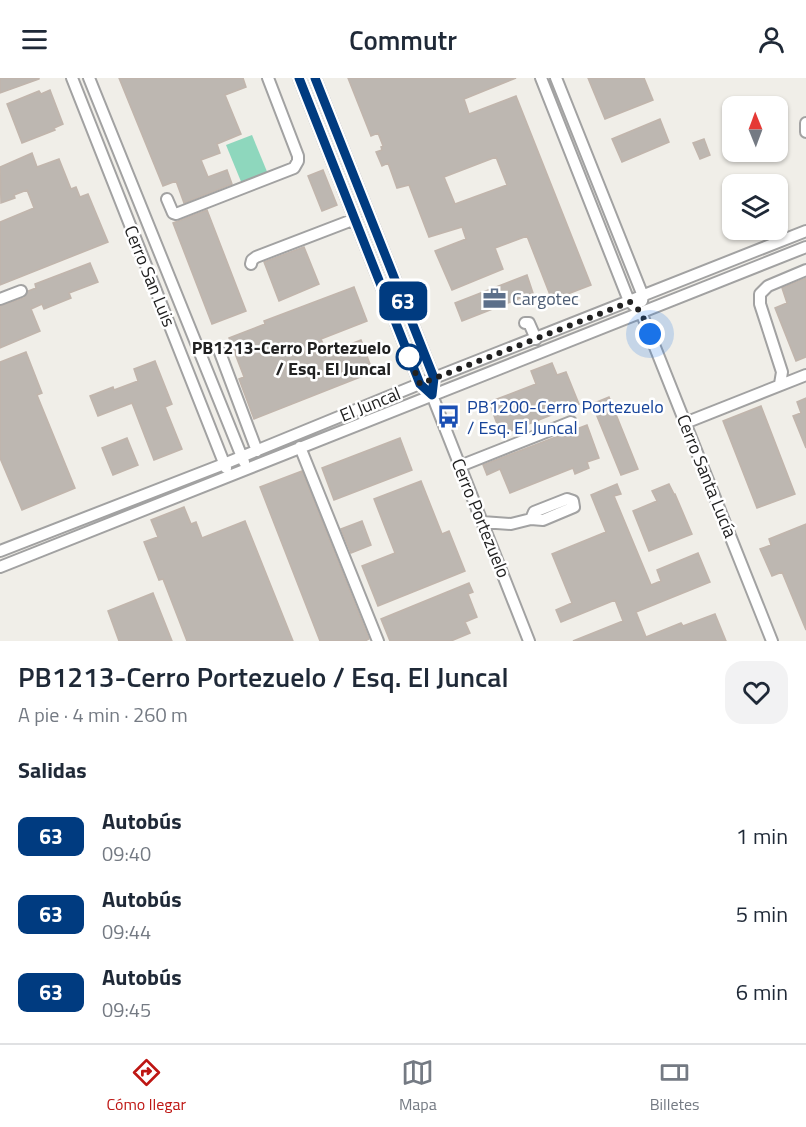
<!DOCTYPE html>
<html lang="es">
<meta charset="utf-8">
<style>
:root{--surface:#fff;--page:#f2f2f3;--text:#1f2937;--muted:#747a83;--line:#e0e1e3;--accent:#be1613}
body{margin:0;font-family:"Titillium Web",sans-serif;background:var(--page);color:var(--text);height:100vh;display:flex;flex-direction:column;font-size:22px;white-space:nowrap}
*{box-sizing:border-box;margin:0}
p{font-size:20px;color:var(--muted)}
.icon{flex:none;width:33px;height:33px;fill:none;stroke:currentColor;stroke-width:2;stroke-linecap:round;stroke-linejoin:round}
.map{position:relative;height:563px;overflow:hidden}
.sheet{display:flex;flex-direction:column;background:var(--surface);flex:1}
.sheet>*{flex:none}
.badge{padding:0 12px;border-radius:9px;font-size:21px;line-height:39px}
.needle{width:39px;rotate:359deg}
.fabs{position:absolute;left:722px;top:18px;display:grid;gap:12px}
.fabs a{display:grid;place-items:center;width:66px;height:66px;border-radius:12px;background:var(--surface);box-shadow:0 2px 4px #0004;font-size:30px}
.you{position:absolute;width:30px;height:30px;margin:-15px;border:4px solid #fff;border-radius:50%;background:#1a73e8;box-shadow:0 0 0 9px #1a73e833}
.map>.badge{position:absolute;translate:-50% -50%;box-shadow:0 0 0 3px #fff}
h2{padding:0 18px;font-size:22px;line-height:54px}
.round{display:grid;place-items:center;flex:none;width:63px;height:63px;border-radius:18px;background:var(--page)}
.summary{display:flex;align-items:center;justify-content:space-between;height:102px;padding:0 18px}
h1{font-size:28px;font-weight:600;line-height:45px}
ul{padding:0;list-style:none}
li{display:flex;align-items:center;gap:18px;height:78px;padding:0 18px}
li div{flex:1}
li b{display:block;font-size:22px}
li em{font-style:normal}
li .badge{min-width:66px;font-weight:700;text-align:center}
header{display:flex;justify-content:space-between;align-items:center;height:78px;padding:0 18px;background:var(--surface);font-size:27px;font-weight:600}
.menu{display:flex;justify-content:space-around;align-items:center;height:84px;border-top:2px solid var(--line);background:var(--surface);font-size:16px;color:var(--muted)}
.menu a{display:grid;justify-items:center;gap:3px}
.menu .selected{color:var(--accent)}
.map>svg:first-child{display:block}
</style>
<header><svg class="icon" aria-label="menu" viewBox="0 0 24 24"><path d="M4 6h16M4 12h16M4 18h16"/></svg>Commutr<svg class="icon" aria-label="person" viewBox="0 0 24 24"><circle cx="12" cy="8" r="4"/><path d="M4 21q1-7 8-7t8 7"/></svg></header>
<div class="map">
<svg width="806" height="563" viewBox="0 0 806 563">
<rect width="100%" height="100%" fill="#f0eee8"/>
<path fill="#8ed7bd" d="M252,57L268,96L242,106L226,67Z"/>
<path fill="#bdb7b1" stroke="#c1b5ac" stroke-width="1.5" fill-rule="evenodd" d="M0,0H39V1L0,15Z
M119,0H243L246,9L225,17L241,56L217,66L220,75L201,82L208,99L227,92L232,106L184,125L176,103L163,108Z
M348,0H516L464,21L469,36L516,18L591,207L552,222L527,158L495,170L503,191L452,212L435,173L466,161L462,149L429,159L409,107L397,110L388,85L382,88L376,74L382,72L381,69L383,68L378,55L371,58ZM496,79L507,107L455,126L444,99Z
M588,0H644L653,22L605,41Z
M50,12L63,46L54,50L55,52L22,65L7,26L39,13L41,16Z
M660,41L669,64L622,84L612,61Z
M704,61L710,77L700,81L693,65Z
M32,75L37,89L59,81L71,111L76,109L80,119L88,116L108,164L0,207V144L34,130L27,112L14,117L15,120L1,125L0,89Z
M323,92L337,127L322,133L308,98Z
M207,132L246,233L212,246L173,145Z
M304,169L319,206L279,223L264,184Z
M90,185L98,204L69,215L71,220L44,231L42,226L31,231L40,253L0,270V228L24,220L28,213L36,210L35,206Z
M527,197L533,215L462,243L455,225Z
M806,200V279L796,283L775,230L787,225L782,210Z
M354,209L367,243L321,261L327,275L361,262L373,294L254,341L239,301L244,299L229,260L265,246L264,243Z
M26,274L42,315L37,317L75,410L22,432L0,380V284Z
M155,283L172,326L165,329L182,371L154,382L132,325L98,338L90,318L113,309L114,312L138,303L134,291Z
M552,285L557,297L566,294L579,326L501,357L489,324L536,306L531,293Z
M609,319L638,391L621,397L592,326Z
M806,320V370L793,338L801,335L797,324Z
M761,328L795,416L757,430L723,343Z
M587,347L599,380L587,384L589,390L575,396L573,390L510,415L500,391L487,397L483,387Z
M127,360L138,387L113,397L102,370Z
M400,360L412,392L334,422L322,390Z
M302,393L369,561L365,563H320L260,409Z
M421,403L442,456L449,453L465,493L378,528L362,488L395,475L374,421Z
M617,406L621,416L614,418L651,507L661,503L657,492L698,475L710,504L636,534L646,559L681,545L683,548L715,536L726,563H573L623,543L615,522L561,544L556,532L572,525L552,476L606,454L591,417Z
M669,406L674,416H675L692,456L649,473L633,433L657,423L652,413Z
M184,429L191,446L196,444L202,460L245,443L293,563H187L163,501L159,502L144,464L158,459L151,442Z
M362,443L371,467L351,475L341,451Z
M806,446V552L782,494L772,498L760,471L771,467L769,461Z
M469,505L473,514L468,516L477,539L465,544L470,555L451,563H390L381,541Z
M153,515L172,563H119L108,533Z"/>
<g fill="none" stroke-linecap="round" stroke-linejoin="round">
<defs>
<path id="minor" d="M72,0L226,390
M89,0L244,384
M299,0L420,306L432,317L529,563
M315,0L434,300L433,307
M541,0L629,223L641,234L772,563
M556,0L643,218L642,223
M806,45V54
M167,121L173,135L176,136L294,90L298,83V78L268,0
M251,186L252,182L256,179L355,141
M0,221L21,213
M525,245H529L536,261
M219,272L257,373
M780,306L782,294L760,226V216L768,208L806,192
M685,345L806,297
M300,369L378,563
M460,388L571,344
M482,444L511,446L531,441L543,442L574,429L573,423L567,421L534,434L531,441
M0,473L224,386L434,300L806,153
M0,489L806,169"/>
</defs>
<use href="#minor" stroke="#a2a2a2" stroke-width="14"/>
<use href="#minor" stroke="#fff" stroke-width="10"/>
</g>
<g fill="none" stroke-linecap="round" stroke-linejoin="round">
<defs>
<path id="line" d="M299,0L420,306L432,317L434,300L315,0"/>
</defs>
<use href="#line" stroke="#fff" stroke-width="14"/>
<use href="#line" stroke="#003b80" stroke-width="9"/>
<path stroke="#212121" stroke-width="6" stroke-dasharray="0 10.8" d="M409,279L406,272L420,306L630,224L641,234L650,256"/>
</g>
<defs>
<symbol id="office-bare" viewBox="-9 -9 18 18"><path d="M-6-3h4V-5.5h4V-3h4V5H-6ZM-1-4.5V-3h2v-1.5ZM-6 0V1H6V0Z" fill="#5c6f8a" stroke="#fff" stroke-width="2.5" paint-order="stroke"/></symbol>
<symbol id="bus-bare" viewBox="-9 -9 18 18"><path d="M-5-6H5V4H4V6H2V4H-2V6H-4V4H-5ZM-3.5-4V0h7V-4ZM-3.5 1.2v1.5H-2V1.2ZM2 1.2v1.5H3.5V1.2Z" fill="#1a4fb4" stroke="#fff" stroke-width="2.5" paint-order="stroke"/></symbol>
</defs>
<g fill-rule="evenodd">
<use href="#office-bare" x="478" y="204" width="33" height="33"/>
<use href="#bus-bare" x="432" y="322" width="33" height="33"/>
</g>
<circle fill="#fff" stroke="#003b80" stroke-width="3" cx="409" cy="279" r="12"/>
<g text-anchor="middle" dominant-baseline="central" stroke-width="5" stroke-linejoin="round" paint-order="stroke">
<g font-size="18" fill="#212121" stroke="#fff">
<text transform="translate(150 198) rotate(68)">Cerro San Luis</text>
<text transform="translate(370 326) rotate(-22)">El Juncal</text>
<text transform="translate(707 398) rotate(68)">Cerro Santa Lucía</text>
<text transform="translate(481 440) rotate(68)">Cerro Portezuelo</text>
</g>
<g font-size="18" fill="#4e5e75" stroke="#fff" text-anchor="start">
<text x="512" y="220">Cargotec</text>
</g>
<g font-size="18" font-weight="bold" fill="#212121" stroke="#fff" text-anchor="end">
<text x="391" y="269">PB1213-Cerro Portezuelo<tspan x="391" dy="21">/ Esq. El Juncal</tspan></text>
</g>
<g font-size="18" fill="#164399" stroke="#fff" text-anchor="start">
<text x="467" y="328">PB1200-Cerro Portezuelo<tspan x="467" dy="21">/ Esq. El Juncal</tspan></text>
</g>
</g>
</svg>
<div class="fabs">
<a><svg class="needle" viewBox="-14 -14 28 28"><path d="M0-13l5 13h-10z" fill="#e53935"/><path d="M0 13l5-13h-10z" fill="#747a83"/></svg></a>
<a><svg class="icon" aria-label="layers" viewBox="0 0 24 24"><path d="M12 4l9 5-9 5-9-5zM3 14l9 5 9-5"/></svg></a>
</div>
<div class="you" style="left:650px;top:256px"></div>
<b class="badge" style="left:403px;top:223px;background:#003b80;color:#fff">63</b>
</div>
<section class="sheet">
<div class="summary"><div><h1>PB1213-Cerro Portezuelo / Esq. El Juncal</h1><p>A pie · 4 min · 260 m</p></div><a class="round"><svg class="icon" aria-label="heart" viewBox="0 0 24 24"><path d="M12 20l-8-8c-3-5 5-10 8-4 3-6 11-1 8 4z"/></svg></a></div>
<h2>Salidas</h2>
<ul>
<li><span class="badge" style="background:#003b80;color:#fff">63</span><div><b>Autobús</b><p>09:40</p></div><em>1 min</em></li>
<li><span class="badge" style="background:#003b80;color:#fff">63</span><div><b>Autobús</b><p>09:44</p></div><em>5 min</em></li>
<li><span class="badge" style="background:#003b80;color:#fff">63</span><div><b>Autobús</b><p>09:45</p></div><em>6 min</em></li>
</ul>
</section>
<nav class="menu">
<a class="selected"><svg class="icon" aria-label="directions" viewBox="0 0 24 24"><path d="M12 3l9 9-9 9-9-9zM9 14v-3h6M13 9l2 2-2 2"/></svg>Cómo llegar</a>
<a><svg class="icon" aria-label="map" viewBox="0 0 24 24"><path d="M3 6l6-2 6 2 6-2v14l-6 2-6-2-6 2zM9 4v14M15 6v14"/></svg>Mapa</a>
<a><svg class="icon" aria-label="tickets" viewBox="0 0 24 24"><path d="M3 7h18v10H3zM15 7v10"/></svg>Billetes</a>
</nav>
